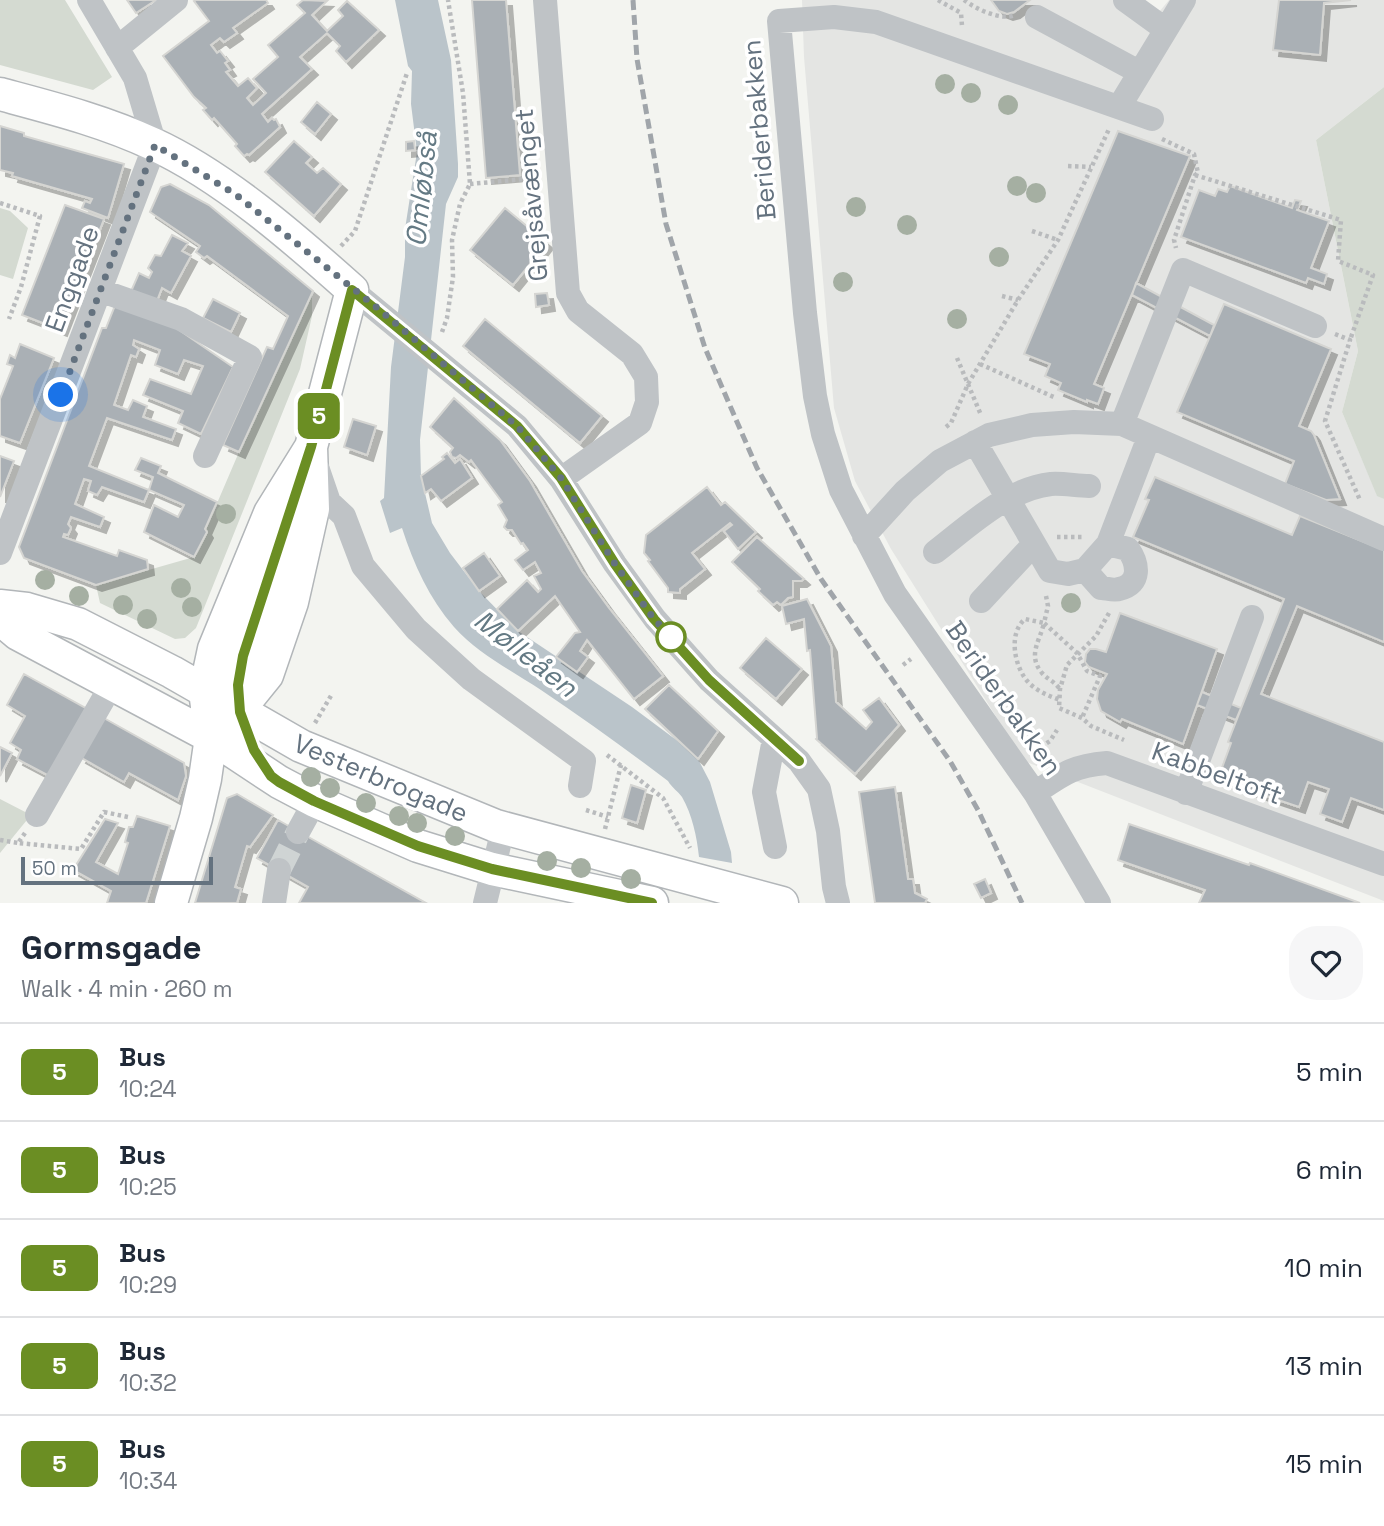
<!DOCTYPE html>
<meta charset="utf-8">
<style>
:root{--surface:#fff;--page:#f6f6f7;--text:#1f2937;--muted:#747a83;--line:#e0e1e3}
body{margin:0;font-family:"Space Grotesk",sans-serif;background:var(--page);color:var(--text);height:100vh;display:flex;flex-direction:column;font-size:26px;white-space:nowrap}
*{box-sizing:border-box;margin:0}
p{font-size:23px;color:var(--muted)}
.icon{flex:none;width:38px;height:38px;fill:none;stroke:currentColor;stroke-width:2;stroke-linecap:round;stroke-linejoin:round}
.map{position:relative;height:903px;overflow:hidden}
.drawer{display:flex;flex-direction:column;background:var(--surface);flex:1}
.drawer>*{flex:none}
.badge{padding:0 14px;border-radius:10px;font-size:24px;line-height:46px}
.scale{position:absolute;left:21px;bottom:18px;width:192px;box-sizing:border-box;padding-left:7px;border:4px solid #64727f;border-top:0;font-size:19px;line-height:24px;white-space:nowrap;color:#64727f;-webkit-text-stroke:5px #fff;paint-order:stroke}
.you{position:absolute;width:35px;height:35px;margin:-18px;border:5px solid #fff;border-radius:50%;background:#1a73e8;box-shadow:0 0 0 10px #1a73e833}
.map>.badge{position:absolute;translate:-50% -50%;box-shadow:0 0 0 4px #fff}
.round{display:grid;place-items:center;flex:none;width:74px;height:74px;border-radius:28px;background:var(--page)}
.overview{display:flex;align-items:center;justify-content:space-between;height:119px;padding:0 21px}
h1{font-size:33px;font-weight:600;line-height:52px}
ul{padding:0;list-style:none}
li{display:flex;align-items:center;gap:21px;height:98px;padding:0 21px;border-top:2px solid var(--line)}
li div{flex:1}
li b{display:block;font-size:26px}
li em{font-style:normal}
li .badge{min-width:77px;font-weight:700;text-align:center}
.map>svg:first-child{display:block}
</style>
<div class="map">
<svg width="1384" height="903" viewBox="0 0 1384 903">
<defs>
<filter id="shadow"><feDropShadow dx="6" dy="6" stdDeviation="0" flood-color="#0004"/></filter>
</defs>
<rect width="100%" height="100%" fill="#f3f4f0"/>
<path fill="#e4e5e3" d="M802,0H1137L1159,12L1169,0H1384V87L1316,140L1358,351L1342,412L1377,495L1384,499V901L1024,761L891,549L855,481L834,408L804,57Z"/>
<path fill="#d4dad1" d="M0,0H65L112,77L93,90L0,65Z
M1384,87V499L1377,496L1342,412L1358,351L1316,140Z
M0,208L10,211L28,228L13,279L0,275Z
M312,292V316L300,369L196,628L185,638L175,639L100,603L96,585L194,557L239,452Z
M0,799L31,815L0,853Z"/>
<path fill="#bac4ca" d="M395,0H438L451,60L458,164V177L446,204L420,440L421,476L432,523L450,553L479,591L518,631L632,707L675,739L698,759L710,782L731,852L732,863L699,857C697,837 692,814 682,797C678,791 672,788 668,781C626,749 584,719 541,690C512,671 477,653 454,627C429,598 414,565 402,528L390,533L380,501L384,498L391,367L405,257V229L417,152L411,104L412,71L408,66Z"/>
<path fill="#aab0b5" stroke="#d5d5d2" stroke-width="2" filter="url(#shadow)" d="M127,0H156L136,13Z
M196,0H266L268,3L233,28L237,33L224,42L220,38L211,45L217,53L220,51L228,61L225,63L230,70L226,72L238,86L248,78L257,88L247,98L253,105L266,93L253,79L278,57L268,45L305,13L297,5L303,0L327,1L312,15L327,31L343,16L338,10L347,1L379,30L346,62L336,51L340,46L327,33L300,57L312,69L262,114L268,122L272,118L274,120L276,119L280,127L249,155L247,154L244,156L235,146L237,144L214,118L212,120L203,110L206,108L194,97L163,56L209,21L194,1Z
M472,0H506L520,175L486,178Z
M991,0H1030L1014,12L1007,14L999,11Z
M1279,0H1351L1324,3L1320,55L1273,50Z
M317,102L331,114L315,134L301,122Z
M0,126L24,133V136L124,164L108,218L82,208L85,201L90,203L92,199L12,176L13,173L0,170Z
M1118,131L1190,156L1094,384L1104,388L1098,404L1087,400V402L1058,390L1061,383L1045,376L1050,364L1024,354Z
M294,141L312,157L306,163L317,173L323,168L341,184L314,216L265,172Z
M414,141L415,150L406,151V142Z
M170,184L209,205L313,291L239,452L223,445L267,347L273,349L288,316L207,256L204,258L196,252L200,246L150,212L161,187Z
M1230,186L1292,208L1295,200L1301,201L1297,210L1329,221L1311,268L1327,274L1324,284L1308,278L1306,283L1181,237L1199,190L1215,196L1218,189L1227,192Z
M65,205L104,219L61,330L22,315Z
M505,208L547,243L513,285L470,250Z
M172,235L188,243L182,251L191,256L171,293L162,288L155,306L129,296L139,273L149,278L152,272L148,268L155,255L161,256Z
M1136,283L1214,325L1210,336L1132,295Z
M547,293L549,305L536,307L535,294Z
M213,299L240,313L231,332L203,318Z
M116,303L166,321L233,367L201,434L178,423L183,411L143,395L150,379L191,394L203,366L184,360L178,374L155,365L160,350L134,340L133,345L139,349L136,357L131,355L114,405L128,410L133,400L147,406L143,417L176,429L172,440L107,418L89,466L149,490L144,502L102,487L97,495L88,491L91,481L84,479L75,504L104,517L100,527L71,517L68,524L71,528L68,535L64,534L63,537L117,556L119,550L147,560L148,569L96,585L24,558L19,547L102,328H106Z
M1224,304L1331,349L1299,426L1311,431L1314,435L1340,499L1326,500L1285,484L1294,461L1177,412Z
M485,319L602,416L580,443L463,346Z
M20,344L54,358L20,443L0,436V399L13,366L7,364L10,355L15,358Z
M454,398L500,440L530,481L582,571L609,608L663,676L634,699L587,640L580,651L588,657L577,672L556,657L575,633L580,632L555,596L518,631L497,609L527,580L538,592L541,589L534,576L541,573L535,562L523,570L515,560L528,550L523,543L521,544L512,530H507L504,527L507,520L498,505L502,502L471,460L469,462L460,455L456,458L452,457L450,452L453,448L430,427Z
M353,419L376,426L367,455L344,447Z
M447,453L455,463L460,459L472,478L441,501L431,489L425,493L421,476L444,459L442,457Z
M0,456L14,461L0,497Z
M141,458L161,466L158,473L217,502L205,529L207,532L194,557L144,532L154,505L178,517L184,505L149,490L153,477L135,470Z
M1155,477L1292,535L1300,516L1384,550V642L1297,606L1261,694L1384,742V810L1351,798L1342,822L1320,814L1329,789L1308,782L1299,807L1222,781L1219,776L1231,743L1228,742L1284,599L1133,537L1149,500L1145,499Z
M707,487L721,505L725,502L756,532L738,549L724,531L732,525L730,523L692,553L705,569L680,589V593L668,592V588L648,561L650,560L644,553L646,535Z
M757,537L804,579L801,581H793V597L788,598L781,605L777,602L773,605L758,591L760,589L732,562Z
M484,553L500,576L479,591L463,568Z
M807,599L831,646L836,702L866,729L872,722L863,710L879,698L899,725L855,774L816,739L817,738L810,650L807,651L804,619L786,624L782,606Z
M1120,613L1217,649L1183,744L1122,719L1120,722L1101,711L1097,699L1098,690L1107,674L1089,667L1085,662L1086,654L1090,649H1096L1106,652Z
M766,638L802,669L776,699L740,668Z
M24,674L89,710L51,777L17,759L21,750L10,743L25,716L7,705Z
M669,685L718,731L698,759L645,709Z
M1202,692L1241,708L1236,720L1197,705Z
M102,717L184,763L186,776L178,800L129,773L124,782L80,757Z
M0,747L12,753L0,776Z
M631,785L646,790L637,823L622,818Z
M895,787L908,879H913L915,893L927,899L925,903H875L859,792Z
M237,794L273,815L250,847L247,846L235,887L241,889L237,903H195L227,798Z
M137,816L170,826L146,903H107L111,891L73,870L105,819L118,823L96,862L118,874L128,843L125,842L129,827H133Z
M278,820L426,903H299L308,887L257,858Z
M1129,824L1249,865L1250,863L1360,903H1199L1205,890L1118,860Z
M985,879L991,893L981,898L974,884Z"/>
<g fill="none" stroke-linecap="round" stroke-linejoin="round">
<path stroke="#cfd4d4" stroke-width="24" stroke-dasharray="24 12" stroke-linecap="butt" d="M279,870L298,832"/>
<defs>
<path id="major" d="M0,94C52,108 104,121 153,144C223,176 295,239 352,290L311,447L270,513L214,649L205,691L211,737L205,779L196,818L171,903
M0,606L27,609L78,624L172,672L301,746L496,826L782,903
M0,619L18,634L211,737L279,782L315,801L418,846L492,869L652,903
M233,717L267,675L292,602L313,509L311,447
M246,727L240,711L238,685L243,656L284,528"/>
</defs>
<use href="#major" stroke="#b2b6b9" stroke-width="35"/>
<path stroke="#b9bbbd" stroke-width="4.5" stroke-dasharray="3.5 3.5" stroke-linecap="butt" d="M938,0L961,13L962,26
M964,0C976,9 1001,21 1015,15
M1162,139L1194,154L1198,173L1195,175L1174,240L1176,248
M1068,166L1091,167
M1195,175L1341,220L1338,261L1373,275L1350,340
M470,184L535,178
M0,203L40,216L21,287L9,319
M1032,231L1058,240
M341,246L355,231L407,73
M1002,296L1018,300
M442,332L447,318L453,277L452,240L460,204L470,184L463,93L448,0
M1335,334L1350,340L1325,421L1360,500
M957,358L981,415
M980,364L1056,398
M946,427L951,423L968,384L1018,300L1058,240L1109,129
M1057,537H1083
M1046,596L1048,606L1044,623L1077,653L1087,671L1100,676L1082,718
M1109,613L1096,636L1067,665L1060,689L1059,708L1082,718L1091,726L1124,740
M903,665L911,659
M1059,688C1054,681 1047,679 1042,673C1027,655 1040,641 1044,623L1025,619C1007,634 1015,670 1030,684C1039,692 1049,696 1060,700
M315,723L332,694
M1035,751L1050,741L1057,730
M607,755L663,798L690,848
M586,810L608,817
M605,829L621,765
M25,833L18,843L81,849L104,812L128,817
M0,840L18,843"/>
<path stroke="#bfc3c6" stroke-width="24" d="M545,0L568,293L578,311L632,354L646,377L647,402L640,423L561,479
M1125,0L1165,29
M1037,17L1139,72
M117,48L176,0
M1119,107L1184,0
M99,290L181,319L250,357L205,456
M352,290L517,426L561,479L615,564L655,619L709,680L799,761L819,789L828,831L834,887L838,903
M1122,424L1183,270L1315,326
M975,442L1050,571L1068,574L1085,570L1108,544L1149,437
M318,470L329,502L344,516L363,566L416,629L471,679L584,761L580,786
M864,536L905,491L940,461L989,435L1032,425L1074,422L1122,424L1384,539
M935,552C969,526 1007,489 1051,484C1063,483 1077,486 1089,486
M0,553L155,145L135,78L89,0
M1085,570L1101,588C1106,588 1114,591 1119,589C1142,584 1138,563 1128,549L1108,544
M981,601L1033,545
M774,739L764,792L775,847
M1035,793C1063,774 1072,766 1107,763L1384,864
M1186,793L1252,617
M37,815L112,684
M298,832L315,801
M274,903L279,870
M485,903L503,829
M1099,903L1035,793L895,594L841,490L823,434L815,396L805,313L779,21L834,17L876,22L1152,119"/>
<use href="#major" stroke="#fff" stroke-width="32"/>
<path stroke="#a0a5aa" stroke-width="5" stroke-dasharray="10 5" stroke-linecap="butt" d="M633,0L637,59L666,224L705,348L757,468L821,579L950,761L978,810L1022,903"/>
</g>
<g fill="#a5afa2">
<circle cx="945" cy="84" r="10"/>
<circle cx="971" cy="93" r="10"/>
<circle cx="1008" cy="105" r="10"/>
<circle cx="1017" cy="186" r="10"/>
<circle cx="1036" cy="193" r="10"/>
<circle cx="856" cy="207" r="10"/>
<circle cx="907" cy="225" r="10"/>
<circle cx="999" cy="257" r="10"/>
<circle cx="843" cy="282" r="10"/>
<circle cx="957" cy="319" r="10"/>
<circle cx="226" cy="514" r="10"/>
<circle cx="45" cy="580" r="10"/>
<circle cx="181" cy="588" r="10"/>
<circle cx="79" cy="596" r="10"/>
<circle cx="1071" cy="603" r="10"/>
<circle cx="123" cy="605" r="10"/>
<circle cx="192" cy="607" r="10"/>
<circle cx="147" cy="619" r="10"/>
<circle cx="311" cy="777" r="10"/>
<circle cx="330" cy="788" r="10"/>
<circle cx="366" cy="803" r="10"/>
<circle cx="399" cy="816" r="10"/>
<circle cx="417" cy="823" r="10"/>
<circle cx="455" cy="836" r="10"/>
<circle cx="547" cy="861" r="10"/>
<circle cx="581" cy="868" r="10"/>
<circle cx="631" cy="879" r="10"/>
</g>
<g fill="none" stroke-linecap="round" stroke-linejoin="round">
<defs>
<path id="line" d="M652,903L492,869L418,846L314,801L279,782L271,776L254,750L240,712L238,685L243,656L311,447L352,290L517,426L561,478L615,564L654,619L709,680L799,761"/>
</defs>
<use href="#line" stroke="#fff" stroke-width="16"/>
<use href="#line" stroke="#6b8e23" stroke-width="10"/>
<path stroke="#64727f" stroke-width="7" stroke-dasharray="0 12.6" d="M61,395L155,145L235,194L381,311L517,426L561,478L615,564L654,619L673,639L671,637"/>
</g>
<circle fill="#fff" stroke="#6b8e23" stroke-width="3.5" cx="671" cy="637" r="14"/>
<g text-anchor="middle" dominant-baseline="central" stroke-width="7" stroke-linejoin="round" paint-order="stroke">
<g font-size="26" fill="#64727f" stroke="#fff">
<text transform="translate(759 130) rotate(-95)">Beriderbakken</text>
<text transform="translate(531 195) rotate(-95)">Grejsåvænget</text>
<text transform="translate(72 279) rotate(-70)">Enggade</text>
<text transform="translate(1004 698) rotate(55)">Beriderbakken</text>
<text transform="translate(1217 773) rotate(20)">Kabbeltoft</text>
<text transform="translate(381 778) rotate(23)">Vesterbrogade</text>
</g>
<g font-size="28" font-style="italic" fill="#647a84" stroke="#fff">
<text transform="translate(421 189) rotate(-84)">Omløbså</text>
<text transform="translate(526 653) rotate(38)">Mølleåen</text>
</g>
</g>
</svg>
<div class="scale">50 m</div>
<div class="you" style="left:61px;top:395px"></div>
<b class="badge" style="left:319px;top:416px;background:#6b8e23;color:#fff">5</b>
</div>
<section class="drawer">
<div class="overview"><div><h1>Gormsgade</h1><p>Walk · 4 min · 260 m</p></div><a class="round"><svg class="icon" aria-label="heart" viewBox="0 0 24 24"><path d="M12 20l-8-8c-3-5 5-10 8-4 3-6 11-1 8 4z"/></svg></a></div>
<ul>
<li><span class="badge" style="background:#6b8e23;color:#fff">5</span><div><b>Bus</b><p>10:24</p></div><em>5 min</em></li>
<li><span class="badge" style="background:#6b8e23;color:#fff">5</span><div><b>Bus</b><p>10:25</p></div><em>6 min</em></li>
<li><span class="badge" style="background:#6b8e23;color:#fff">5</span><div><b>Bus</b><p>10:29</p></div><em>10 min</em></li>
<li><span class="badge" style="background:#6b8e23;color:#fff">5</span><div><b>Bus</b><p>10:32</p></div><em>13 min</em></li>
<li><span class="badge" style="background:#6b8e23;color:#fff">5</span><div><b>Bus</b><p>10:34</p></div><em>15 min</em></li>
</ul>
</section>
